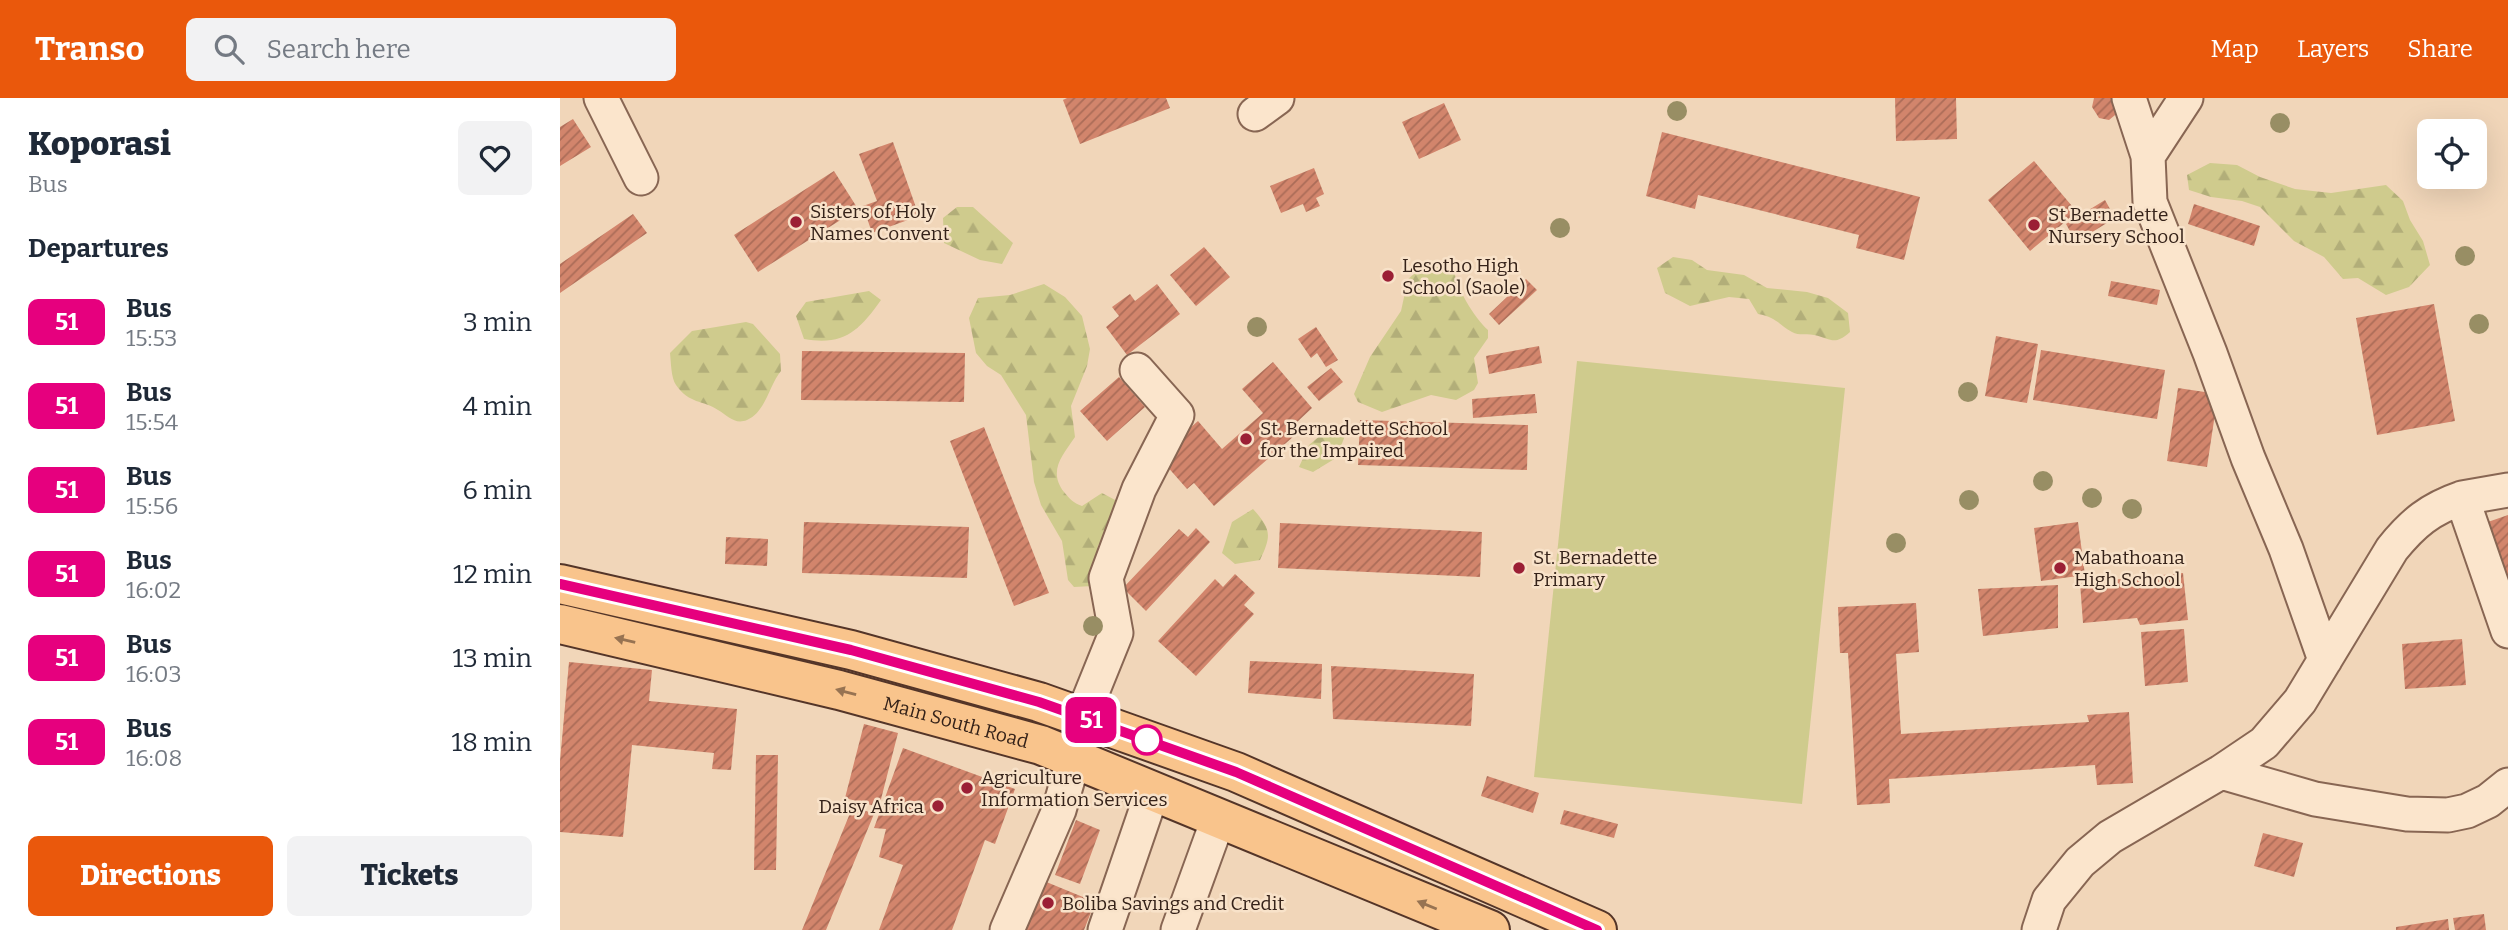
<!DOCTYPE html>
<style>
:root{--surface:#fff;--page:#f2f2f3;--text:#1f2937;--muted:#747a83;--accent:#ea580c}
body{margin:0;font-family:Bitter,serif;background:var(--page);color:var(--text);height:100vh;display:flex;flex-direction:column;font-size:26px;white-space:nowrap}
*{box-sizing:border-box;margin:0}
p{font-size:23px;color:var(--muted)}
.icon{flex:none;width:38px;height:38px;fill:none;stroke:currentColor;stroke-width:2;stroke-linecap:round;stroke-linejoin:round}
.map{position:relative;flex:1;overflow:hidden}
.panel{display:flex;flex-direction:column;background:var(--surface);width:560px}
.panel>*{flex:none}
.badge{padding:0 14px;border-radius:10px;font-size:24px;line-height:46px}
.fabs{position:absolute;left:1857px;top:21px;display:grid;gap:14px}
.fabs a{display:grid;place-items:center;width:70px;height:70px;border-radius:10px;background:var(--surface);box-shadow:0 7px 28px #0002;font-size:35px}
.map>.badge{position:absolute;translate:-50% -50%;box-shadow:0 0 0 4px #fff}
h2{padding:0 28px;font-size:26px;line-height:63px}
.round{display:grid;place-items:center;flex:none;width:74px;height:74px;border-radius:10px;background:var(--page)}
.headline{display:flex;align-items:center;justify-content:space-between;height:119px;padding:0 28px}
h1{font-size:33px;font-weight:800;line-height:52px}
.cta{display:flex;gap:14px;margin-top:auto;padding:14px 28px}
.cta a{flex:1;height:80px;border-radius:10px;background:var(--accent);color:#fff;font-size:28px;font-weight:800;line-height:80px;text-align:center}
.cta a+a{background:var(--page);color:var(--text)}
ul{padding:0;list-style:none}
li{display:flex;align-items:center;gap:21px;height:84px;padding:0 28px}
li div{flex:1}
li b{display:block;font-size:26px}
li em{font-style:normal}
li .badge{min-width:77px;font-weight:700;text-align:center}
header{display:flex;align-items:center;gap:42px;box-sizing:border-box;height:98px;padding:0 35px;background:var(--accent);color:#fff}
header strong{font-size:33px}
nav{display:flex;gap:38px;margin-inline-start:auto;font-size:24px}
.search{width:490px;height:63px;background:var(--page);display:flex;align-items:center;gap:18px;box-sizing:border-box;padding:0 24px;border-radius:10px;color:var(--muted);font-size:26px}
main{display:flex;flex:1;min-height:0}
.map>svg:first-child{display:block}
</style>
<header>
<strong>Transo</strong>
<div class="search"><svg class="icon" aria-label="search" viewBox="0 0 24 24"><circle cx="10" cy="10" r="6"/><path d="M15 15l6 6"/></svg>Search here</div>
<nav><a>Map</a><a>Layers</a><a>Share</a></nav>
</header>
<main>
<section class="panel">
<div class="headline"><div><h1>Koporasi</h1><p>Bus</p></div><a class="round"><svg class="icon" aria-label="heart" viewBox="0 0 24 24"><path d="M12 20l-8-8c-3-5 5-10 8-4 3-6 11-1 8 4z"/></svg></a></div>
<h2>Departures</h2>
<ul>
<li><span class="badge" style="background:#e6007e;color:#fff">51</span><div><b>Bus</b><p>15:53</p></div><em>3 min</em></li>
<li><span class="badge" style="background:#e6007e;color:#fff">51</span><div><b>Bus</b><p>15:54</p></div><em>4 min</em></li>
<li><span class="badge" style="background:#e6007e;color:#fff">51</span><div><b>Bus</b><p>15:56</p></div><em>6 min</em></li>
<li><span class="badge" style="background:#e6007e;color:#fff">51</span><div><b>Bus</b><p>16:02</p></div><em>12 min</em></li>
<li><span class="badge" style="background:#e6007e;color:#fff">51</span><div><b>Bus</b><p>16:03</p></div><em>13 min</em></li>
<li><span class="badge" style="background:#e6007e;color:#fff">51</span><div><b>Bus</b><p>16:08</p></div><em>18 min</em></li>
</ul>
<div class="cta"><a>Directions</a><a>Tickets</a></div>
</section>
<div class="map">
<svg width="1948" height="832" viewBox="0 0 1948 832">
<defs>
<pattern id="forest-firs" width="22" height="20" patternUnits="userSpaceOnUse" patternTransform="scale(1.75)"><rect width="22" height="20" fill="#cfcb8d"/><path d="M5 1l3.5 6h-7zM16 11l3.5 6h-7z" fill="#b2ae79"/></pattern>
<pattern id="building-hatch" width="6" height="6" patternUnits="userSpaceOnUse" patternTransform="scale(1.75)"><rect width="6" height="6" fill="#d2856c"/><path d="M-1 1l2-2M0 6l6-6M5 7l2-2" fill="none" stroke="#ab6c58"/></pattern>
</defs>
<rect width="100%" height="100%" fill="#f1d6b9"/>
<path fill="url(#forest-firs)" d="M1650,65L1677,67L1700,79L1735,91L1771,95L1826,87L1843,103L1850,122L1863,143L1870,167L1849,189L1826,197L1798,180L1783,181L1764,159L1734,143L1700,109L1682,103L1651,99L1629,92L1627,77Z
M397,109H413L453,145L442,166L420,162L384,145L383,120Z
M1113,159L1132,162L1147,172L1184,177L1207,190L1247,194L1268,200L1288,215L1290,234C1274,248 1272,241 1254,237C1247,235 1239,238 1232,234C1218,226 1216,219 1198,216L1189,201L1169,199L1130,208L1105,195L1097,170Z
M868,168L894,171C896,190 914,219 928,232V240L914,260L918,285L914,292L896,302L871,297L822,314L798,304L794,296L810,259L841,213L848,181L861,170Z
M484,186L505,199L522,218L530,251L527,268L511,308L515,339C502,358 488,373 504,394C510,401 513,405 522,408L542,395L557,403V431L538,447L533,488L514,489L508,482L502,443L481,407L474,384L466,317L441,277L427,268L416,255L409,220L418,200L450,197Z
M309,193L321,202C299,233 284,248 244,241L236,218L246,204Z
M186,224L193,226L220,256L221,273C209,287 206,314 187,322C175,327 168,318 158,312C143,302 129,306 116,287C111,280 111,264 110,255L132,233Z
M774,326L785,338L776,360L753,374L739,369L749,347Z
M693,411C711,431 712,437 700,462L675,466L662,455L672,424Z"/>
<path fill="#cfcb8d" d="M1017,263L1285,290L1242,706L974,679Z"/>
<path fill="url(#building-hatch)" d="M507,0H606L610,10L520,46L503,2Z
M1335,0H1396L1397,41L1336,43Z
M1534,0H1559L1560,13L1549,22L1539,20L1532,9Z
M884,5L901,42L859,61L842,24Z
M13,21L31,49L0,68V29Z
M1102,34L1360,99L1344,162L1296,150L1299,137L1138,97L1135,111L1086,98Z
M333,44L359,118L312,135L303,108L317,103L299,56Z
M1474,63L1517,114L1470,153L1428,102Z
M754,70L764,96L756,100L760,108L746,114L743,106L721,115L710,88Z
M274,73L298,111L198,174L174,137Z
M1545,102L1555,120L1516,144L1506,126Z
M1634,106L1700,128L1694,148L1628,126Z
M73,116L87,135L0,195V166Z
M644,149L670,179L636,208L610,177Z
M966,181L977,192L939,227L929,216Z
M1551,183L1600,192L1597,207L1548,198Z
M597,186L620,216L567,257L546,229L559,218L552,209L570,196L575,203Z
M1874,206L1895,323L1817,337L1796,220Z
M756,229L778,262L766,269L757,255L751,260L738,241Z
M1436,238L1478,246L1467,305L1425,298Z
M979,248L982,265L929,276L926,258Z
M1481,252L1605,272L1597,321L1473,302Z
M242,253L405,255L404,304L241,302Z
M713,264L752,310L736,325L742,331L654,408L634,385L627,391L598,358L638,323L662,351L703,315L682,291Z
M771,270L783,284L759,303L747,289Z
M559,279L585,309L547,343L520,313Z
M1618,290L1658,296L1647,369L1607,363Z
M975,296L977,315L913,320L912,301Z
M800,322L968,327L967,372L798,367Z
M424,329L489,495L454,508L390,343Z
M1948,417V489L1925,425Z
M244,424L409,429L407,480L242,475Z
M1518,424L1525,477L1481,483L1474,430Z
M720,425L922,434L920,479L718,470Z
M636,430L650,444L586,513L563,490L619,431L628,439Z
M166,439L208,441L207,468L165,466Z
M1623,475L1628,522L1580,527L1577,520L1523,525L1520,485Z
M675,476L695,495L684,507L694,516L636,578L598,543L655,481L663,489Z
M1498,487V530L1423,538L1418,491Z
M1356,505L1359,554L1336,556L1341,636L1529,624L1527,617L1569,614L1573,685L1537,687L1535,667L1329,681L1330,705L1297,707L1288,555H1280L1278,509Z
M1624,531L1628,584L1585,588L1581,534Z
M1902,541L1906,587L1845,591L1842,546Z
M690,563L762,566L761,601L688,595Z
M9,564L92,572L89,603L177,611L171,672L152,671L154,655L72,647L63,739L0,734V663Z
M771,568L914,576L911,628L773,621Z
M304,626L338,635L319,709L285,700Z
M343,650L455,691L435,746L425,742L392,832H319L343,767L319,759L326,731L314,730Z
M196,657H218L216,772H194Z
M927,678L979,695L973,715L921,698Z
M293,708L314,716L266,832H242Z
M1004,712L1058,726L1054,740L1000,726Z
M516,722L540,732L520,786L495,777Z
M1703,735L1743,745L1734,779L1694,768Z
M484,783L535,804L524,832H464Z
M1924,816L1926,832H1895L1893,820Z
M1888,821L1889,832H1836V829Z"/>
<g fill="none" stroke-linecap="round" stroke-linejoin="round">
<defs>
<path id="minor" d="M41,0L81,80
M1569,0L1588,58L1590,104L1650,255L1688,360L1726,451L1765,562
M695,16L717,0
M1588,58L1626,0
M1902,400L1948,392
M522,619L556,535L546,480L579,391L617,317L577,272
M1661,674L1755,701L1847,716L1888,717L1907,713L1928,703L1948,687
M447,832L499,712L514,660
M545,832L593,692
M618,832L659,719
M1479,832L1489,802L1520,764L1550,739L1661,674L1704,645L1740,603L1832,451C1853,425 1870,411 1902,400L1948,533"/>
<g id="major">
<path d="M0,486L291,552L479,604L676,674L1037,832"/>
<path id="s1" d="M0,526L279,592L481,647L930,832"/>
</g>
</defs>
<use href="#minor" stroke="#886653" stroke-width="37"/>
<use href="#major" stroke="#543528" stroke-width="42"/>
<use href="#minor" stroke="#fbe5cc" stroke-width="33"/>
<use href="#major" stroke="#f9c48c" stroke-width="38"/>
</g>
<g fill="#988e64">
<circle cx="1117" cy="13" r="10"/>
<circle cx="1720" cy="25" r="10"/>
<circle cx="1000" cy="130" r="10"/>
<circle cx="1905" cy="158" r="10"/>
<circle cx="1919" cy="226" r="10"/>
<circle cx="697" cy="229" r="10"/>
<circle cx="1408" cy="294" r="10"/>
<circle cx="1483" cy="383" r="10"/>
<circle cx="1532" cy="400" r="10"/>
<circle cx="1409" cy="402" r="10"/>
<circle cx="1572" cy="411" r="10"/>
<circle cx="1336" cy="445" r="10"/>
<circle cx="533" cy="528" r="10"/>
</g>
<defs><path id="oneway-solid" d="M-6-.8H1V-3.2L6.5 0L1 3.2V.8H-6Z" transform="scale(1.75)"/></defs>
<g fill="#977352">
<use href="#oneway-solid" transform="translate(65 542) rotate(-167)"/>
<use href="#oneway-solid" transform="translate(286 594) rotate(-165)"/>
<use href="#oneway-solid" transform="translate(867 807) rotate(-158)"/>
</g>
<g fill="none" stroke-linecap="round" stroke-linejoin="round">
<defs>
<path id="line" d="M0,486L291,552L479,604L676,674L1037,832"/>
</defs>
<use href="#line" stroke="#fff" stroke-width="16"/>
<use href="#line" stroke="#e6007e" stroke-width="10"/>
</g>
<g fill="#9b1f35" stroke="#f8e2c9" stroke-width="2.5">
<circle cx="236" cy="124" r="7"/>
<circle cx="1474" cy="127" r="7"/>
<circle cx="828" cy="178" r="7"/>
<circle cx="686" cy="341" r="7"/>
<circle cx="959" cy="470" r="7"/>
<circle cx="1500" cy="470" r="7"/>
<circle cx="407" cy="690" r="7"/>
<circle cx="378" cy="708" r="7"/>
<circle cx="488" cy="805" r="7"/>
</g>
<circle fill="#fff" stroke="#e6007e" stroke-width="3.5" cx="587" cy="642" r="14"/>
<g text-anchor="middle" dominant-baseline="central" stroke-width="5" stroke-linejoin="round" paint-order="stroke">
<g font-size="19" fill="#352219" stroke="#f8e2c9" text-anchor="start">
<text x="250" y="113">Sisters of Holy<tspan x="250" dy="22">Names Convent</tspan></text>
<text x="1488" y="116">St Bernadette<tspan x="1488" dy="22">Nursery School</tspan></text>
<text x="842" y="167">Lesotho High<tspan x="842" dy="22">School (Saole)</tspan></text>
<text x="700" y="330">St. Bernadette School<tspan x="700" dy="22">for the Impaired</tspan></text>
<text x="973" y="459">St. Bernadette<tspan x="973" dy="22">Primary</tspan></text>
<text x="1514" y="459">Mabathoana<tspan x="1514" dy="22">High School</tspan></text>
<text x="421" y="679">Agriculture<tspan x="421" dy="22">Information Services</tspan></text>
<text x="364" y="708" text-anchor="end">Daisy Africa</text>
<text x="502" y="805">Boliba Savings and Credit</text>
</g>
<g font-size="19" fill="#352219" stroke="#f8e2c9">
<text stroke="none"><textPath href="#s1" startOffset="408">Main South Road</textPath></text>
</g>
</g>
</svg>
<div class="fabs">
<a><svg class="icon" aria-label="locate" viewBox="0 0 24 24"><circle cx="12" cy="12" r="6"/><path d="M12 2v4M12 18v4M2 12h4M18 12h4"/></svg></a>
</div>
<b class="badge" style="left:531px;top:622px;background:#e6007e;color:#fff">51</b>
</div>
</main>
